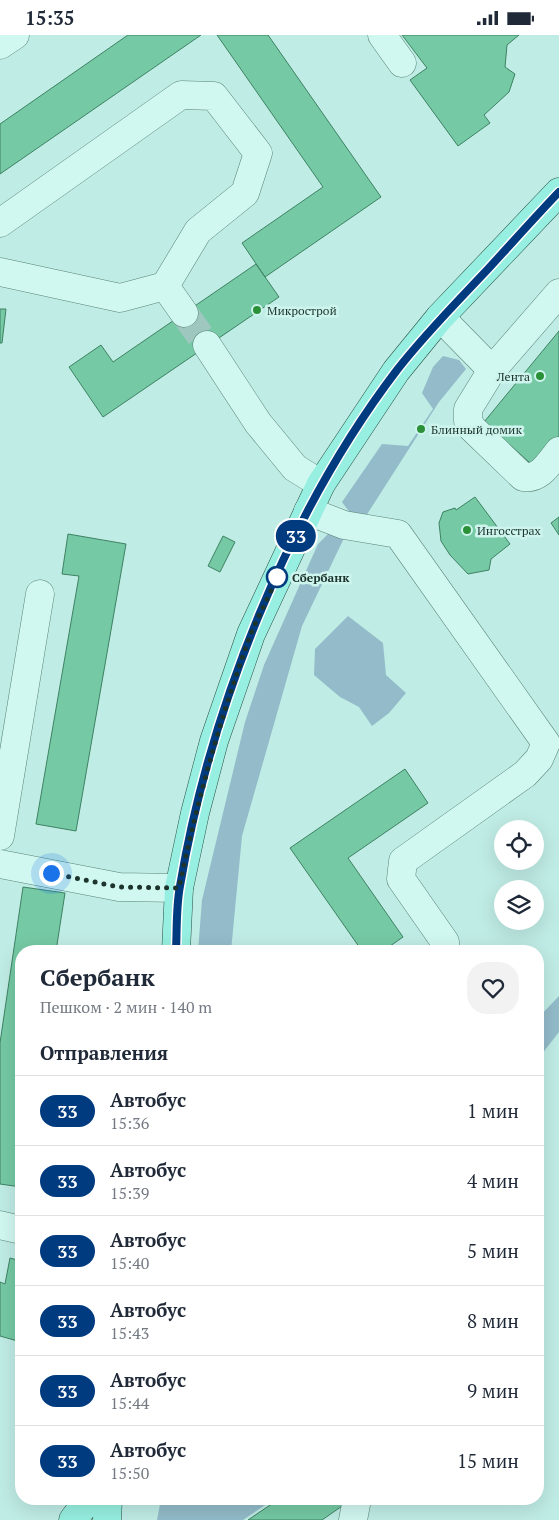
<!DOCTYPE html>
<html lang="ru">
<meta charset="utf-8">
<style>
:root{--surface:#fff;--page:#f2f2f3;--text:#1f2937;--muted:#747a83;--line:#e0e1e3}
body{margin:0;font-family:"PT Serif",serif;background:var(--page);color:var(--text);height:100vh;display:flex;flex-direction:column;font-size:19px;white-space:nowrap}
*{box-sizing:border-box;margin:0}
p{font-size:16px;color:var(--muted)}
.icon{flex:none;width:28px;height:28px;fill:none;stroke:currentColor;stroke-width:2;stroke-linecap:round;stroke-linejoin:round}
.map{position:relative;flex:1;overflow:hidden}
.sheet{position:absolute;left:15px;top:910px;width:529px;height:560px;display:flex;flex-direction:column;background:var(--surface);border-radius:20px;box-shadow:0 5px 20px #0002}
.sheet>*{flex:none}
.badge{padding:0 10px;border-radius:16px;font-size:18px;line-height:32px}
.fabs{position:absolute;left:494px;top:785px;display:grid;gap:10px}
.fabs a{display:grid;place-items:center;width:50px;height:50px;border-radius:50%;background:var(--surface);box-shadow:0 5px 20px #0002;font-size:25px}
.you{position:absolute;width:25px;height:25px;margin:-12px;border:4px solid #fff;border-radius:50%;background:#1a73e8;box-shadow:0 0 0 8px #1a73e833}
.map>.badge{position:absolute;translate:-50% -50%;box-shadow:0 0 0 2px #fff}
h2{padding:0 25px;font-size:19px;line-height:45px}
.round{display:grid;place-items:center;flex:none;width:52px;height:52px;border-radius:20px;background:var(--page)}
.headline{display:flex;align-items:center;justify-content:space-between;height:85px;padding:0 25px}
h1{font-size:24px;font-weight:700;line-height:38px}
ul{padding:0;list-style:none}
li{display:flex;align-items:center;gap:15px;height:70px;padding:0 25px;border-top:1px solid var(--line)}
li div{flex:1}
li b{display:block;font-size:19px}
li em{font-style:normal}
li .badge{min-width:55px;font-weight:700;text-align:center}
.status{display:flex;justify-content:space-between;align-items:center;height:35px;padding:0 25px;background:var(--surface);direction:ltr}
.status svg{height:14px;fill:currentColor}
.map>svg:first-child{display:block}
</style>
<div class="status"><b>15:35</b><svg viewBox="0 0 49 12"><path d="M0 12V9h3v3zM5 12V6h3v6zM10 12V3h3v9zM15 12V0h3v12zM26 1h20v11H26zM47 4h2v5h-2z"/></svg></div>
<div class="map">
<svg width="559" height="1485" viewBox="0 0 559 1485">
<rect width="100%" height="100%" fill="#bfece5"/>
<path fill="#93bbc9" d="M443,321L459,325L466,334L439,367L364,484L353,482L342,467L382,409L408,411L433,374L422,358L433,332Z
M328,499L345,501L302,591L242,801L231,916H198L202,865L245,687L264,630L318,509Z
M348,581L383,608L386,640L406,658L389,678L372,691L359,672L340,662L314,640L315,614Z
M559,961V997L538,1024V983Z
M161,1464H274L243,1485H157Z"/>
<path fill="#75c9a4" stroke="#3e8263" d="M128,0H201L0,139V89Z
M217,0H268L381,162L265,242L242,208L323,152Z
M402,0H519L507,10L505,32L515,39L509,57L484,80L490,88L458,111L410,45L427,33Z
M256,229L279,262L103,382L69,332L101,310L113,327Z
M0,274H6L2,308H0Z
M559,296V409L538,435L484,387Z
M475,462L510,509L491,524L489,535L468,539L450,520L441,506L439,488L443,477L455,473L456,475Z
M559,482V500L551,488Z
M68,499L126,509L76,796L36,789L79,541L62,539Z
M223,501L235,507L220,537L208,531Z
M405,734L428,768L348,823L403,902L383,916H362L290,813Z
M23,852L65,858L56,916H21V1152L0,1149V1008Z
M10,1223L21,1226V1307L0,1301V1247L5,1249Z
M279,1464H341L345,1469L322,1485H248Z"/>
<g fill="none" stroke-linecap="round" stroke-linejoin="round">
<path stroke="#9ec7c0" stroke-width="28" stroke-dasharray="28 14" stroke-linecap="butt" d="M184,278L207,310"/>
<defs>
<path id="minor" d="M382,0L402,28
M0,10L15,0
M0,188L181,60L214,61L258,118L245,158L198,196L165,251L184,278
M0,237L120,263L165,251
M559,258L492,335L468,374V386L472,393L523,442C540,445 549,428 559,416
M440,282L492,335
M207,310L258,388L295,433L321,449
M308,476L344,490L398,499L546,708L539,724L525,739L403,826L401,844L445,907V916
M0,801L40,559
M0,829L119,852L179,853
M0,1190L21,1195
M353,1485L357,1464"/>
<path id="major" d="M176,916L179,853L195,778L214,706L251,599L321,449L396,336L440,282L559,157
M73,1485L89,1464
M107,1485L108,1464"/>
</defs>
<use href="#minor" stroke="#588475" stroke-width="29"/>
<use href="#major" stroke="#2c5143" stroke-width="29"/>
<use href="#minor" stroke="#d1f7f1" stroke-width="28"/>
<use href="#major" stroke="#96efe0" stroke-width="28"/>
</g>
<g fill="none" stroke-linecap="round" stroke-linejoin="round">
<defs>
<path id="line" d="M176,916C177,895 176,872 180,851C210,674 288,478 397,335C425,299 457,267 488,234C512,208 535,182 559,157"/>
</defs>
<use href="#line" stroke="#fff" stroke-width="11"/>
<use href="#line" stroke="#003b80" stroke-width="8"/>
<path stroke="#1c342b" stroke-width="5" stroke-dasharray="0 9" d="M51,838L119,852L179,853C197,767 220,684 250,601C258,581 269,562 277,542"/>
</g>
<g fill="#2a9138" stroke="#cef4ee" stroke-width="2">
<circle cx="257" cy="275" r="5"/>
<circle cx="540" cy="341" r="5"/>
<circle cx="421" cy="394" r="5"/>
<circle cx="467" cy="495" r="5"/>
</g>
<circle fill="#fff" stroke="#003b80" stroke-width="2.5" cx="277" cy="542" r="10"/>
<g text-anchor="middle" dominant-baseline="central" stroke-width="5" stroke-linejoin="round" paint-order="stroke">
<g font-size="12" fill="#1c342b" stroke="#cef4ee" text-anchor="start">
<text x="267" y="275">Микрострой</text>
<text x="530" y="341" text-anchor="end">Лента</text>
<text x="431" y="394">Блинный домик</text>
<text x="477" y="495">Ингосстрах</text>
</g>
<g font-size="12" font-weight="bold" fill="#1c342b" stroke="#cef4ee" text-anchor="start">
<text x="292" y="542">Сбербанк</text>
</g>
</g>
</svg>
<div class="fabs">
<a><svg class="icon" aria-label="locate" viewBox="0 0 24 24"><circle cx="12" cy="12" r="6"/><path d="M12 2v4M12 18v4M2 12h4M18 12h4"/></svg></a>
<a><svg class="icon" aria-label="layers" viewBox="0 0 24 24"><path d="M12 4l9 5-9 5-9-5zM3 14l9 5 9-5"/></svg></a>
</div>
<div class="you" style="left:51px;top:838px"></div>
<b class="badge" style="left:296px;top:501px;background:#003b80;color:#fff">33</b>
<section class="sheet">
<div class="headline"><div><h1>Сбербанк</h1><p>Пешком · 2 мин · 140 m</p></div><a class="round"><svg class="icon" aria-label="heart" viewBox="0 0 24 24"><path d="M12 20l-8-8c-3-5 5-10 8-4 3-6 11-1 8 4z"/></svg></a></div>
<h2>Отправления</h2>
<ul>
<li><span class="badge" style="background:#003b80;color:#fff">33</span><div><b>Автобус</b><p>15:36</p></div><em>1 мин</em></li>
<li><span class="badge" style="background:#003b80;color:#fff">33</span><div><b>Автобус</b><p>15:39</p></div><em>4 мин</em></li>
<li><span class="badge" style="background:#003b80;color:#fff">33</span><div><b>Автобус</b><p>15:40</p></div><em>5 мин</em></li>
<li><span class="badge" style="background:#003b80;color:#fff">33</span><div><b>Автобус</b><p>15:43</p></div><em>8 мин</em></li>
<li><span class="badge" style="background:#003b80;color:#fff">33</span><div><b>Автобус</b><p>15:44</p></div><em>9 мин</em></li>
<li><span class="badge" style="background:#003b80;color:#fff">33</span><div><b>Автобус</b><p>15:50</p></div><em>15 мин</em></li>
</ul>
</section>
</div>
